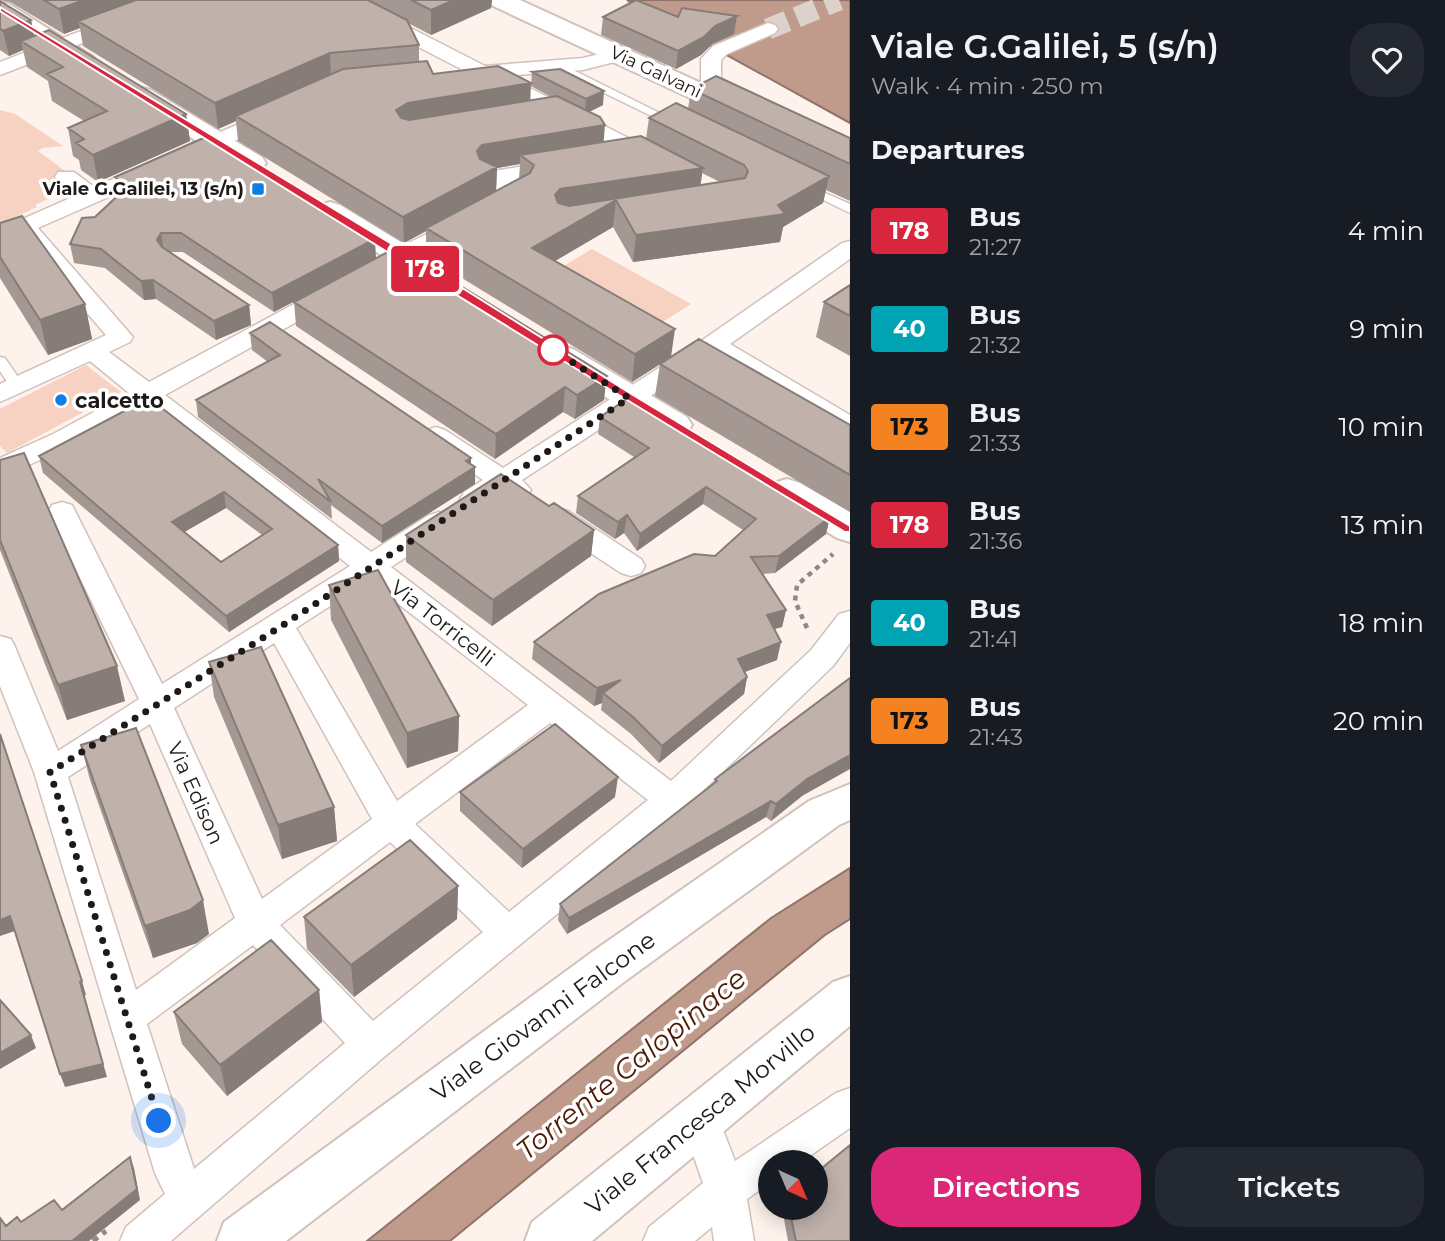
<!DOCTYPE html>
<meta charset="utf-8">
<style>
:root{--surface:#171b24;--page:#242831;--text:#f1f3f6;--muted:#9ea1a6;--accent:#db2777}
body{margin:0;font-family:Montserrat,sans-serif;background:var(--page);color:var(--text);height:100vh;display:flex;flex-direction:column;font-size:26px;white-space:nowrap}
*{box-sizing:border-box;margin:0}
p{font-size:23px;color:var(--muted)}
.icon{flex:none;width:38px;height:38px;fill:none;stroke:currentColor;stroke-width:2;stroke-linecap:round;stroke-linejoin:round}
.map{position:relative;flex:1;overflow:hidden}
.sheet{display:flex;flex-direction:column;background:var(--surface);width:595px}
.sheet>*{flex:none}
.badge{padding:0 14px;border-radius:5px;font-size:24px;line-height:46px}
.needle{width:46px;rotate:136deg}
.fabs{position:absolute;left:758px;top:1150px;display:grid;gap:14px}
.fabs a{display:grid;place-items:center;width:70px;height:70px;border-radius:50%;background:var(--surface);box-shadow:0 4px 18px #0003;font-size:35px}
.you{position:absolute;width:35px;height:35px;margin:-18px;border:5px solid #fff;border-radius:50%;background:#1a73e8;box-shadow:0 0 0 10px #1a73e833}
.map>.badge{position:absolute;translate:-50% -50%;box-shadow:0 0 0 4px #fff}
h2{padding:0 21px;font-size:26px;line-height:63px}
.round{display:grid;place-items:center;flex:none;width:74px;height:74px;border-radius:28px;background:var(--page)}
.head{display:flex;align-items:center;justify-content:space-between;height:119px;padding:0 21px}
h1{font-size:33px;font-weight:600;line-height:52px}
.action{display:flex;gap:14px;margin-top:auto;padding:14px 21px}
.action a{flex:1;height:80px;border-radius:28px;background:var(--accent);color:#fff;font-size:28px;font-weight:600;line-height:80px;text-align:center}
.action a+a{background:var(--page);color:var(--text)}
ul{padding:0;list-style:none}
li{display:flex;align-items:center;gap:21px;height:98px;padding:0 21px}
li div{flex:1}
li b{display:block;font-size:26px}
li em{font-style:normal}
li .badge{min-width:77px;font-weight:700;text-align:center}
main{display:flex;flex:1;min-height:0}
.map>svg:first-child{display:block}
</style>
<main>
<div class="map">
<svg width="850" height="1241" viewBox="0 0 850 1241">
<rect width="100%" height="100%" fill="#fef2ec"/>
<path fill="#f7d1c2" d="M0,110L15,114L63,146L43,148L38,151L65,171C68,190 51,198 35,205L37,207L0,224Z
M592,249L691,304L650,330L552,273Z
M86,365L121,392L7,453L0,446V409Z"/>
<path fill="#c09b8c" stroke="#907469" stroke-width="2" d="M627,0H850V123Z
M850,868V919L825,935L450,1241H367L771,918Z"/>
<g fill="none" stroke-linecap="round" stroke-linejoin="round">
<path stroke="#ddd1cc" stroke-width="21" stroke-dasharray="21 10" stroke-linecap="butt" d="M768,29L839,0"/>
<defs>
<path id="service" d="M553,64H561L680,123L670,125L553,68Z
M807,185L850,204V213L803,190L801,188Z
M0,357L5,358L22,383L24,386L22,389H12L0,371Z"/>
<path id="minor" d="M333,0H356L485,66L583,58L619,49L626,51L629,55L626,59L583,70L506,76L658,153L661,158L658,163H642L479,78L461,77L458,73L461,69L335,4Z
M120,16L130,22L127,26L0,75V62Z
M768,23L775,25L778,29L775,33L727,54L721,60V79L752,95L755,99L752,103H738L704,86L701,82V59L713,46Z
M275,109L282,111L285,115L282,119L200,157H184L181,152L184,147Z
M560,160L568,161L571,166L568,171L512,181L530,193C522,204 504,212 490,209L487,204L502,193L482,183L479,178L482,173Z
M153,162L161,164L164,169L161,174L38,228L133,337L130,342L109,352L149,382L322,289L330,287L338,289L342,294L338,299L165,395L371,552L429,515L439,512L449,515L453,522L449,529L391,567L671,781L811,650L839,614L850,611V643L833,666L684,809L384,1057L171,1241H120L126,1227L165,1194L155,1173L34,772L0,686V636L11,639L15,647L58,751L139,699L48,512L52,505L62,502L72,505L162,684L350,566L145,405L71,446L0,478V458L53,434L129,393L90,361L0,402V384L106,335L21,236L0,244V229L77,195L55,177L58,172H74L94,187ZM369,581L528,705L397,801L296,628ZM274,643L372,819L262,899L174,708ZM550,723L648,800L509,912L415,824ZM150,724L235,918L136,990L68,777ZM390,842L483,932L373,1021L280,925ZM253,945L345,1043L194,1169L147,1024Z
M460,217L468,219L471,224L468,229L385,273H369L365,268L369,263Z
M850,241V259L730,344L850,415V434L841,432L713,355L522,480L531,490L527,497L517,499L503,493C489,502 480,510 464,506L460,499L464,492L483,480L427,442L423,436L427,430L436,427L445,430L503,468L704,339L842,243Z
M558,508L568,511L641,559L645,566L641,573L631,576L621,573L548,525L544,518L548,511Z
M850,1088V1128L801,1162H770V1183L747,1199L754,1241H714L712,1227L695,1241H643L649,1227L703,1183L681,1120L686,1107L700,1102L714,1107L735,1161L836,1093Z"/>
<path id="tertiary" d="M488,0H520L749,105L753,111L749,117L740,119L731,117L491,5Z
M0,2L9,4L93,57L97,62L93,67L84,70L75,67L0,20Z
M142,88L151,90L262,157L266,163L262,169L252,171L242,169L133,102L129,96L133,90Z
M330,202L340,205L448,271L452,277L448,283L437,286L426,283L320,217L315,211L320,205Z
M562,346L573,349L687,417L692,425L687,433L675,436L663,433L551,363L546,356L551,349Z
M787,479L800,483L850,512V542L837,538L774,499L769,491L774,483Z"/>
<path id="primary" d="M850,784V820L839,825L624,982L286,1241H217L224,1222L592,952L809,801Z
M850,976V1026L592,1241H525L532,1222L833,982Z"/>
</defs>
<use href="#service" stroke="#d1c1bb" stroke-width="3"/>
<use href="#minor" stroke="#d1c1bb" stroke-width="3"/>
<use href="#tertiary" stroke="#d1c1bb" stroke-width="4"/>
<use href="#primary" stroke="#d1c1bb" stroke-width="4"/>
<path stroke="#918884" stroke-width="4.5" stroke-dasharray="5 5" stroke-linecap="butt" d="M807,628L795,601L797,585L833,554"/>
<path stroke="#918884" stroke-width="5" stroke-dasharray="6 6" stroke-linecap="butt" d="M93,1241L106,1231"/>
<use href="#service" fill="#fff" fill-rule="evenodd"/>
<use href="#minor" fill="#fff" fill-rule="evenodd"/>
<use href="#tertiary" fill="#fff" fill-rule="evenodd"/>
<use href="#primary" fill="#fff" fill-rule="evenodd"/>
</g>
<path fill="#a59893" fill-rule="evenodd" d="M0,0H492L491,8L431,35L408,23L419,45V62L433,74L530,100L551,97L531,86L532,72L603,105L589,112L603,142L646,139L649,118L688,109L691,89L850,138V201L826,190L823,203L783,227L780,242L633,262L613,227L555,261L671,357L850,425V512L655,396L660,364L667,360L632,382L426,256V231L404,243L238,141L236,121L218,129L83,46L80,28L64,34L10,2ZM520,164L519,179L496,191L497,168ZM702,173L720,182L700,185Z
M0,1L31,20L34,36L186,114L190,141L98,182L81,170L79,160L73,156L68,128L84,121L52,101L48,81L27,67L23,50L9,56L0,50Z
M603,17H678L734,34L712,44L701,55L676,69L601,35Z
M115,177L376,258L274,312L183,252H169L249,305L251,325L216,340L156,299L144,300L105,268L74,263L70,244L118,195Z
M0,223L85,304L92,339L48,355L0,278Z
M850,285V356L816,337L824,302Z
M294,302L604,400L575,419L563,412L495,459L296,326Z
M250,333L471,458V464L475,484L382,543L331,505L332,519L198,417L196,400L268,362L252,350Z
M149,398L338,545L339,561L229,632L43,473L39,456ZM226,508L262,535L221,562L184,532Z
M600,417L830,517L826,534L775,573L762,574L786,610L782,627L774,629L777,660L745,672L747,677L744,694L659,763L631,734L601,710L602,703L594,706L532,659L534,642L715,556L743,530L703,504L637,551L624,533L615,539L576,513L578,496L634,457L598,434Z
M0,460L125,701L67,720L0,550Z
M549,506L594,530L591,556L492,626L406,562V535Z
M329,585L459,716L458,751L407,768L331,620Z
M209,662L334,807L337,841L282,859L214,697Z
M81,745L209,934L197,943L153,958L90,780Z
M715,779L802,796L771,821L766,817L567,934L558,920L560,904L714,784Z
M460,792L615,797L522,868L460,811Z
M458,886L457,919L354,997L307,949L304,917Z
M319,990L322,1022L227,1096L182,1044L174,1012Z
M782,1208H816L850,1241H788Z"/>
<path fill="#867c78" d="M84,0H150L78,21L80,28L64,34L59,9Z
M454,0H492L491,8L431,35V10Z
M737,16L734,34L712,44L701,55L676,69L678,51L715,26Z
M31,20L36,45L21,41L23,50L9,56L3,31Z
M330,53L331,79L236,116V121L218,129L215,103Z
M531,83L530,108L396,135V110L408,103Z
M604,91L603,105L585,114L586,99Z
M186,114L190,141L98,182L93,155Z
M605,125L603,150L520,155V164L497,168L496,193L426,228V231L404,243L403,217L482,170L477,151L482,145Z
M703,168L699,195L616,200L613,227L531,275L532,248L555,195L560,189Z
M829,176L823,203L783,227L780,242L633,262L636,235L778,205Z
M161,233L164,252L157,240Z
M375,239L376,258L274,312L272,293Z
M153,280L156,299L144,300L141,281Z
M85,304L92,339L48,355L40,320Z
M249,305L251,325L216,340L214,321Z
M675,329L671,357L632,382L635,354Z
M607,376L604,400L575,419L577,395Z
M565,387L563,412L495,459L496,434Z
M471,458V470L475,467V484L382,543V526Z
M706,487L703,504L637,551L640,534Z
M224,492L226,508L174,538L172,522Z
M627,515L624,533L615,539L618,522Z
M830,517L826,534L775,573L779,556Z
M594,530L591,556L492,626L493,600Z
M338,545L339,561L229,632L226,616Z
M786,610L782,627L763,632L767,615Z
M781,642L777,660L734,676L738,659Z
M117,666L125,701L67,720L58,685Z
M747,677L744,694L659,763L662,746Z
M621,680L603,693L602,703L594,706L597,688Z
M459,716L458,751L407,768V733Z
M850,755V769L802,796L771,821L776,804L807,779Z
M618,777L615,797L522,868L523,849Z
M771,801L766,817L567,934L569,918Z
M334,807L337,841L282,859L278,825Z
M458,886L457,919L354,997L351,965Z
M203,900L209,934L197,943L153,958L145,926Z
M10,916L15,931L0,936V920Z
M82,981L86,995L84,996L107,1077L65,1087L60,1074L80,982Z
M319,990L322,1022L227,1096L220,1065Z
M31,1035L36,1048L0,1069V1053Z
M130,1157L134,1168L140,1200L89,1241H72Z"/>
<path fill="#c0b1ab" stroke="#867c78" stroke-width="2" fill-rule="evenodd" d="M44,0H84L59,9Z
M136,0H368L407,20L419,45L330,53L215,103L78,21Z
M411,0H454L431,10Z
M636,0L678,17L682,8L737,16L715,26L704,37L678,51L603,17Z
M0,1L31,20L3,31L0,28Z
M49,30L186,114L93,155L76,143L84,139L68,128L107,111L47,74L63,67L21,41Z
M427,61L433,74L498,66L531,83L408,103L396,110L401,118L409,120L557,96L600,117L605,125L482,145L477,151L480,159L497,167L403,217L236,116L343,69Z
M560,69L604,91L586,99L532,72Z
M716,76L850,138V164L691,89Z
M676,103L829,176L778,205L785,214L636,235L616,200L532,248L675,329L635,354L426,228L530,173L534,165L520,155L641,136L703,168L560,189L555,195L558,203L569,206L745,178L748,171L744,165L649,118Z
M208,136L375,239L272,293L181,233H161L157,240L162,247L249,305L214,321L153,280L141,281L101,249L70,244L82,218L95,217L128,186L115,177Z
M22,216L85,304L40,320L0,257V223Z
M397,247L607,376L577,395L565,387L496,434L294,302Z
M850,285V316L824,302Z
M270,322L471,458L466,461L475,467L382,526L318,479L331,502L196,400L280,355L250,333Z
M699,339L850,425V475L660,364Z
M630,397L830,517L779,556L751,557L786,610L767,615L781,642L738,659L747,677L662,746L633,717L603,693L621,680L597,688L534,642L599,594L694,554L715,556L756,519L706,487L640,534L627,515L618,522L578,496L649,448L600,417Z
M149,398L338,545L226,616L39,456ZM224,492L272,529L221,562L172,522Z
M24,453L117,666L58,685L0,540V460Z
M501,474L549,506L554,503L594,530L493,600L406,535Z
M378,570L459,716L407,733L329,585Z
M261,647L334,807L278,825L209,662Z
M850,678V755L807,779L776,804L771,801L569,918L560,904L717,781L715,779Z
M555,724L618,777L523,849L460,792Z
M136,728L203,900L190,910L145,926L81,745Z
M0,734L82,981L80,982L103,1064L60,1074L10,916L0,920Z
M410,840L458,886L351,965L304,917Z
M271,940L319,990L220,1065L174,1012Z
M0,1000L31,1035L0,1053Z
M850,1145V1241H796L789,1208H816V1173Z
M130,1157L137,1189L72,1241H0V1218L6,1226L17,1217L21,1222L54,1200L62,1210Z"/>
<path fill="#d7263d" stroke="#fff" stroke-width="2" d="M0,7L405,252L633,395L850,526V532H845C561,362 280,185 0,11Z"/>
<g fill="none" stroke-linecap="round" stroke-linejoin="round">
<path stroke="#1f1917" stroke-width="7" stroke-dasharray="0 12.6" d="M159,1121L50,772L280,627L629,398L553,350"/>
</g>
<g fill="#0c7ee5" stroke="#fff" stroke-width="2.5">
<rect x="251" y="182" width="14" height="14" rx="3.5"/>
<circle cx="61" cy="400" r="7"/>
</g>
<circle fill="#fff" stroke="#d7263d" stroke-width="3.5" cx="553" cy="350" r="14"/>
<g text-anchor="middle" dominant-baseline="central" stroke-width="7" stroke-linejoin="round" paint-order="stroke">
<g font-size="18" fill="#1f1917" stroke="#fff">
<text transform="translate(656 72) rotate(25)">Via Galvani</text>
</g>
<g font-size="18" font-weight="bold" fill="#1f1917" stroke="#fff" text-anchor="end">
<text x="244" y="189">Viale G.Galilei, 13 (s/n)</text>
</g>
<g font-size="21" font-weight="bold" fill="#1f1917" stroke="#fff" text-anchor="start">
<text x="75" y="400">calcetto</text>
</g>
<g font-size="21" fill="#1f1917" stroke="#fff">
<text transform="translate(443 623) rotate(38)">Via Torricelli</text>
<text transform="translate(196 793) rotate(66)">Via Edison</text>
</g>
<g font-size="24" fill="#1f1917" stroke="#fff">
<text transform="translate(543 1016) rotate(-36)">Viale Giovanni Falcone</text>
<text transform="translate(700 1119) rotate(-39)">Viale Francesca Morvillo</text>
</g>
<g font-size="28" font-style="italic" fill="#4b1b05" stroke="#fff">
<text transform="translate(631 1064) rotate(-39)">Torrente Calopinace</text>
</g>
</g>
</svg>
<div class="fabs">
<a><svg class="needle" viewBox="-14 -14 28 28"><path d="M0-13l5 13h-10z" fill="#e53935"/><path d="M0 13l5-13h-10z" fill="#9ea1a6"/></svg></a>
</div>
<div class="you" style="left:159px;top:1121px"></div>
<b class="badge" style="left:425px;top:269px;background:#d7263d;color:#fff">178</b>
</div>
<section class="sheet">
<div class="head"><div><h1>Viale G.Galilei, 5 (s/n)</h1><p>Walk · 4 min · 250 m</p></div><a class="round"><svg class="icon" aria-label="heart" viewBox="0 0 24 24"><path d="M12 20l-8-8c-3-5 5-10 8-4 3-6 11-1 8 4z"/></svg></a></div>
<h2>Departures</h2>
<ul>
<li><span class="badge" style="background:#d7263d;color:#fff">178</span><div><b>Bus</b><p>21:27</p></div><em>4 min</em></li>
<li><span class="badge" style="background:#00a3b4;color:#fff">40</span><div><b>Bus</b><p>21:32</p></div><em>9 min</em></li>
<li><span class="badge" style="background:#f58220;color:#111">173</span><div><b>Bus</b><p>21:33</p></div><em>10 min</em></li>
<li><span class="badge" style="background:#d7263d;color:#fff">178</span><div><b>Bus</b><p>21:36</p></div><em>13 min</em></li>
<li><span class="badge" style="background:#00a3b4;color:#fff">40</span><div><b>Bus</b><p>21:41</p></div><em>18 min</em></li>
<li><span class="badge" style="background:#f58220;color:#111">173</span><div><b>Bus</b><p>21:43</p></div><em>20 min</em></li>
</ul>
<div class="action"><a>Directions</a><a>Tickets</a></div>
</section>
</main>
